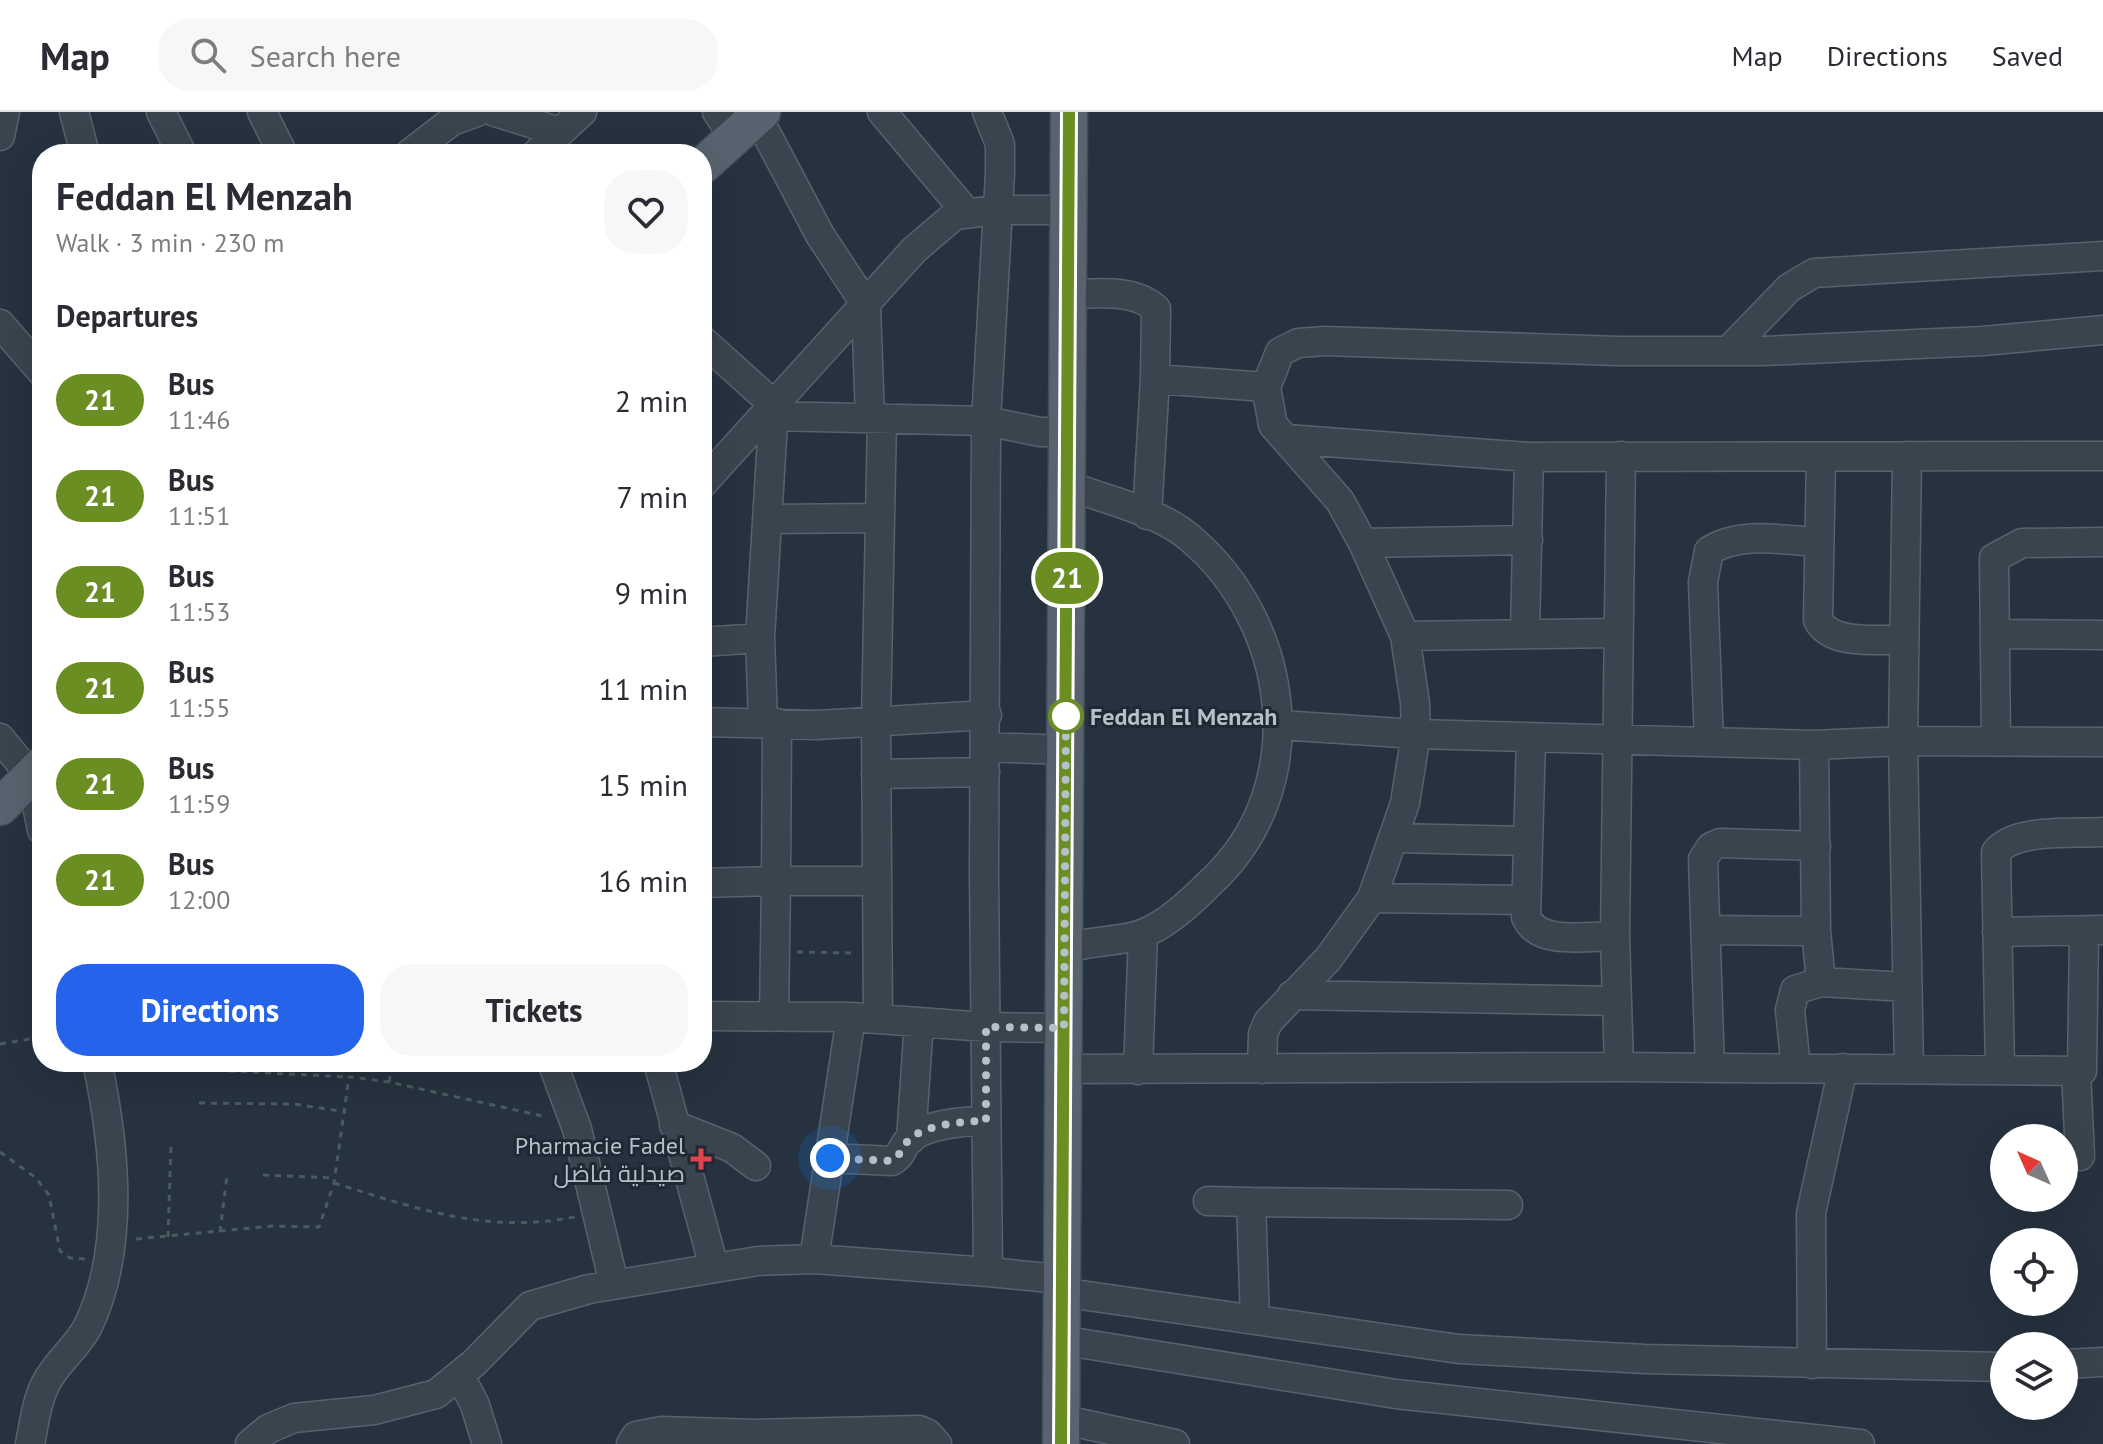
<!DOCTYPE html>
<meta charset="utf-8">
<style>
:root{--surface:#fff;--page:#f7f7f7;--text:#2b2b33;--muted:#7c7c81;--line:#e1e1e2;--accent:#2563eb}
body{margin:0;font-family:"PT Sans",Cairo,sans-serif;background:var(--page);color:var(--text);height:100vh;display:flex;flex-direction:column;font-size:30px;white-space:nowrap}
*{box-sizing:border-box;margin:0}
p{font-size:26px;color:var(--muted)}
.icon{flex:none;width:44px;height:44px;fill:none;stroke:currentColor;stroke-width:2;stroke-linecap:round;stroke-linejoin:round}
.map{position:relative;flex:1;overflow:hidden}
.panel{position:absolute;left:32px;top:32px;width:680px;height:928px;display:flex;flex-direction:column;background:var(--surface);border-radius:32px;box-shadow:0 8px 32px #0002}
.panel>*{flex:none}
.badge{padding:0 16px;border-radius:26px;font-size:28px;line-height:52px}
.needle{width:52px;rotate:315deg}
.buttons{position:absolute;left:1990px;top:1012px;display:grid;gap:16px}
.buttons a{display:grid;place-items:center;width:88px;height:88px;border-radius:50%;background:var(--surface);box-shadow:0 8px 32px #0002;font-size:40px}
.you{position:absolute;width:40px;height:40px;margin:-20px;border:6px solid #fff;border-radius:50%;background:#1a73e8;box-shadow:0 0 0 12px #1a73e833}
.map>.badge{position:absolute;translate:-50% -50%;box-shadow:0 0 0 4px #fff}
h2{padding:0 24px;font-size:30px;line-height:72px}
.round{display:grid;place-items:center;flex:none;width:84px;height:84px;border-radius:32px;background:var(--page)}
.head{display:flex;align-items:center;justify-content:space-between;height:136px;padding:0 24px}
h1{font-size:38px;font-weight:700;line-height:60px}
.action{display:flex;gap:16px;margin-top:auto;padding:16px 24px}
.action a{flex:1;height:92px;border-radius:32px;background:var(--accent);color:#fff;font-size:32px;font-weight:700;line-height:92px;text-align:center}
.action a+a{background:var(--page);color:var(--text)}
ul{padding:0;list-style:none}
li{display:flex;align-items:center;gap:24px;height:96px;padding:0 24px}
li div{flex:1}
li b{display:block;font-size:30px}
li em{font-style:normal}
li .badge{min-width:88px;font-weight:700;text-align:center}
header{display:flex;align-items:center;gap:48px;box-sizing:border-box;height:112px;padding:0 40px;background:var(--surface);border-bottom:2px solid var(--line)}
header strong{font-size:38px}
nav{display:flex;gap:44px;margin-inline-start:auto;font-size:28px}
.search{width:560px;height:72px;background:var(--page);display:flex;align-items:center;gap:20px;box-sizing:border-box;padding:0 28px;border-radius:32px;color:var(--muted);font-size:30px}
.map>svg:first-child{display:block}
</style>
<header>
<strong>Map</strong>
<div class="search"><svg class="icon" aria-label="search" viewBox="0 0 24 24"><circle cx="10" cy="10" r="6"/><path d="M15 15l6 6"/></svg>Search here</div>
<nav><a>Map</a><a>Directions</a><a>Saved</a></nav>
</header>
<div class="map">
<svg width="2103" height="1332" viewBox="0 0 2103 1332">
<rect width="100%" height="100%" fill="#26323f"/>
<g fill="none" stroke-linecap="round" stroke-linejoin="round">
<defs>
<path id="minor" d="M74,0L85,42
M161,0L182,42
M262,0L283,42
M495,0L560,20
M717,0L733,24
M882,0L966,100
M757,4L820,123L866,193L870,306
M0,24L5,0
M409,42L452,9L477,0
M536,42L582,0
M1069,182C1097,182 1134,176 1156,197L1155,267
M0,212L42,260
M702,228L774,293L760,526L763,609
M1728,239L1789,176L1814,161L2103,144
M1266,275L1280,240L1298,231L1325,229L1617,239H1764L1983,229L2103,218
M773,304L986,309L1040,320H1068
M1286,327L1529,345L2103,344
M1907,344L1903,629L1909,957
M1821,345L1818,508C1831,534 1879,527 1904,528
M702,372L914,138L955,103L997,98H1069
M1147,403L1155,267L1266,275L1273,313L1340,389L1363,431L1405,524L1415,591L1416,622L1405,691L1372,786L1328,847L1268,910L1263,922L1262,957
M767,407L880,406
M1363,431L1528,428
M1525,520L1529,345
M1995,522L2103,523
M1405,524L1618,521
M702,530L760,526
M702,610L817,613L987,603
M1280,613L1416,622L1814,633L1903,629L2103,630
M0,626L31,664L42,718
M1531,626L1526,805C1538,834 1588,824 1615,824
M1709,630L1703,470L1709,439C1740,419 1782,428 1817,430
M1996,630L1994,446L2022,431L2103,430
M1814,633L1816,819L1821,870
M986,635L1066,638
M876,662L985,660
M1395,726L1528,729
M702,771L776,769L777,611
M1372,786L1526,788
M1709,818L1816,819
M1997,820L2102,818
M1063,839C1078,829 1119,830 1139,823C1165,815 1193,788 1212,769C1313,674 1291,511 1190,426C1157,398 1107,389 1068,373
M1292,883L1617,889
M702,904L851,905L986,915L1064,916
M774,905L776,769H877
M878,907L876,608L882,306
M552,950L577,1017L614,1172
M658,950L714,1155
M1619,955L1615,824L1621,344
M1710,956L1703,747L1711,735L1720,731L1816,734
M1796,956L1790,898L1795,878L1821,870L1907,875
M1062,957L1619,955L2082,959L2084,821
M1138,958L1143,822
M2000,958L1996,740C2015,716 2072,722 2103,720
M2076,959L2080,1044
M674,1013L732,1036L756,1054
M911,1027L919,910
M830,1046L892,1049C901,1044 901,1038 907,1030C922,1012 965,1009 986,1009
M1208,1089L1251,1090L1255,1207
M1251,1090L1508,1093
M814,1147L851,905
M988,1160L1060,1167
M1060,1180L1459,1237L1645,1247L2004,1255
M1060,1228L1396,1282L1860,1332
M1812,1252L1811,1101L1843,956
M2064,1252L2103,1250
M460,1264L475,1293L487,1332
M1060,1307L1175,1332
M30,1332C34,1313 36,1291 45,1273C55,1251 77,1236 88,1214C126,1135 115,1033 97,950
M250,1332L268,1317L294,1306L374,1298L436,1282L474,1251L530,1194L589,1177L758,1149L814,1147L988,1160L984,763L986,309L1000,61V32L987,0
M631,1332L636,1324L662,1319L755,1322L919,1318L928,1322L937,1332"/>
<path id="major" d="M702,54L762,0
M0,695L42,653
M1061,1332L1069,0"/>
</defs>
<use href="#minor" stroke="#58626d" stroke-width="31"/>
<use href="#major" stroke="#434d58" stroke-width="39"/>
<path stroke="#465c5d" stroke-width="3" stroke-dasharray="6 6" stroke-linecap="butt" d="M797,840L853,841
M0,932L42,925
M229,959L349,965
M389,970L393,950
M199,991L294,992L346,1000
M0,1040L36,1066L49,1083L60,1139L70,1146L85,1147
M263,1063L335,1066
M334,1071C419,1097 485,1122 575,1105
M220,1120L227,1063
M168,1125L171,1033
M136,1127L272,1114L319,1115L334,1071L349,965L389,970L547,1005"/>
<use href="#minor" stroke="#3a444f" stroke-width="28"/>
<use href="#major" stroke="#58636f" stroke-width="36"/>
</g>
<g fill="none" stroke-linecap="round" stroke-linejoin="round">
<defs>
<path id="line" d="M1061,1332L1069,0"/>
</defs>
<use href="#line" stroke="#fff" stroke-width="18"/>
<use href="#line" stroke="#6b8e23" stroke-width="12"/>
<path stroke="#b6bfca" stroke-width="8" stroke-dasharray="0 14.4" d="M830,1046L892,1049C901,1043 901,1037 907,1030C922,1012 965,1009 986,1009V915L1064,916L1066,604"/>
</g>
<circle fill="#fff" stroke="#6b8e23" stroke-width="4" cx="1066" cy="604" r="16"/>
<path fill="#e0444e" stroke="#1f2934" stroke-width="3" d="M697 1035h8v8h8v8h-8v8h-8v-8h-8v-8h8z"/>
<g text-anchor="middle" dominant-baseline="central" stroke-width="6" stroke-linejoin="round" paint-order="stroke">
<g font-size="24" font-weight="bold" fill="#b6bfca" stroke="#1f2934" text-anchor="start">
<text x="1090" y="604">Feddan El Menzah</text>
</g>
<g font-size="24" fill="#b6bfca" stroke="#1f2934" text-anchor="end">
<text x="685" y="1033">Pharmacie Fadel<tspan x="685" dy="28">صيدلية فاضل</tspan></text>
</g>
</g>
</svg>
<div class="buttons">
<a><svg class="needle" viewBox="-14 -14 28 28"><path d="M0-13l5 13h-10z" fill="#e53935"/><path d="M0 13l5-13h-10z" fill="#7c7c81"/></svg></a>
<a><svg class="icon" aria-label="locate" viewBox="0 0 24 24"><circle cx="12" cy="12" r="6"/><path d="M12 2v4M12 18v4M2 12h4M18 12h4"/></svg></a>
<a><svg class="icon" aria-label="layers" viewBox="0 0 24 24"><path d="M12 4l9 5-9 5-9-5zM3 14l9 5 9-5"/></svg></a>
</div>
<div class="you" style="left:830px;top:1046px"></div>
<b class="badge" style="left:1067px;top:466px;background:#6b8e23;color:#fff">21</b>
<section class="panel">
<div class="head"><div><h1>Feddan El Menzah</h1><p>Walk · 3 min · 230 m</p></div><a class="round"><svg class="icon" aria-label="heart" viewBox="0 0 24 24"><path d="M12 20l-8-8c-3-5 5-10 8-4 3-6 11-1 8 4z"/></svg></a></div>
<h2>Departures</h2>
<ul>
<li><span class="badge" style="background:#6b8e23;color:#fff">21</span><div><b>Bus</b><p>11:46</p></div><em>2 min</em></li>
<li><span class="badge" style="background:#6b8e23;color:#fff">21</span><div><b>Bus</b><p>11:51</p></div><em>7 min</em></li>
<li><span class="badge" style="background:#6b8e23;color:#fff">21</span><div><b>Bus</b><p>11:53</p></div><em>9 min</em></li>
<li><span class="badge" style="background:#6b8e23;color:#fff">21</span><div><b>Bus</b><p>11:55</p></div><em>11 min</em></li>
<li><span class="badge" style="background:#6b8e23;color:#fff">21</span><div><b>Bus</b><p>11:59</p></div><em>15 min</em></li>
<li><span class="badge" style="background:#6b8e23;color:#fff">21</span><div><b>Bus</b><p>12:00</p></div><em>16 min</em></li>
</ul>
<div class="action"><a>Directions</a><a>Tickets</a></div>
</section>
</div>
